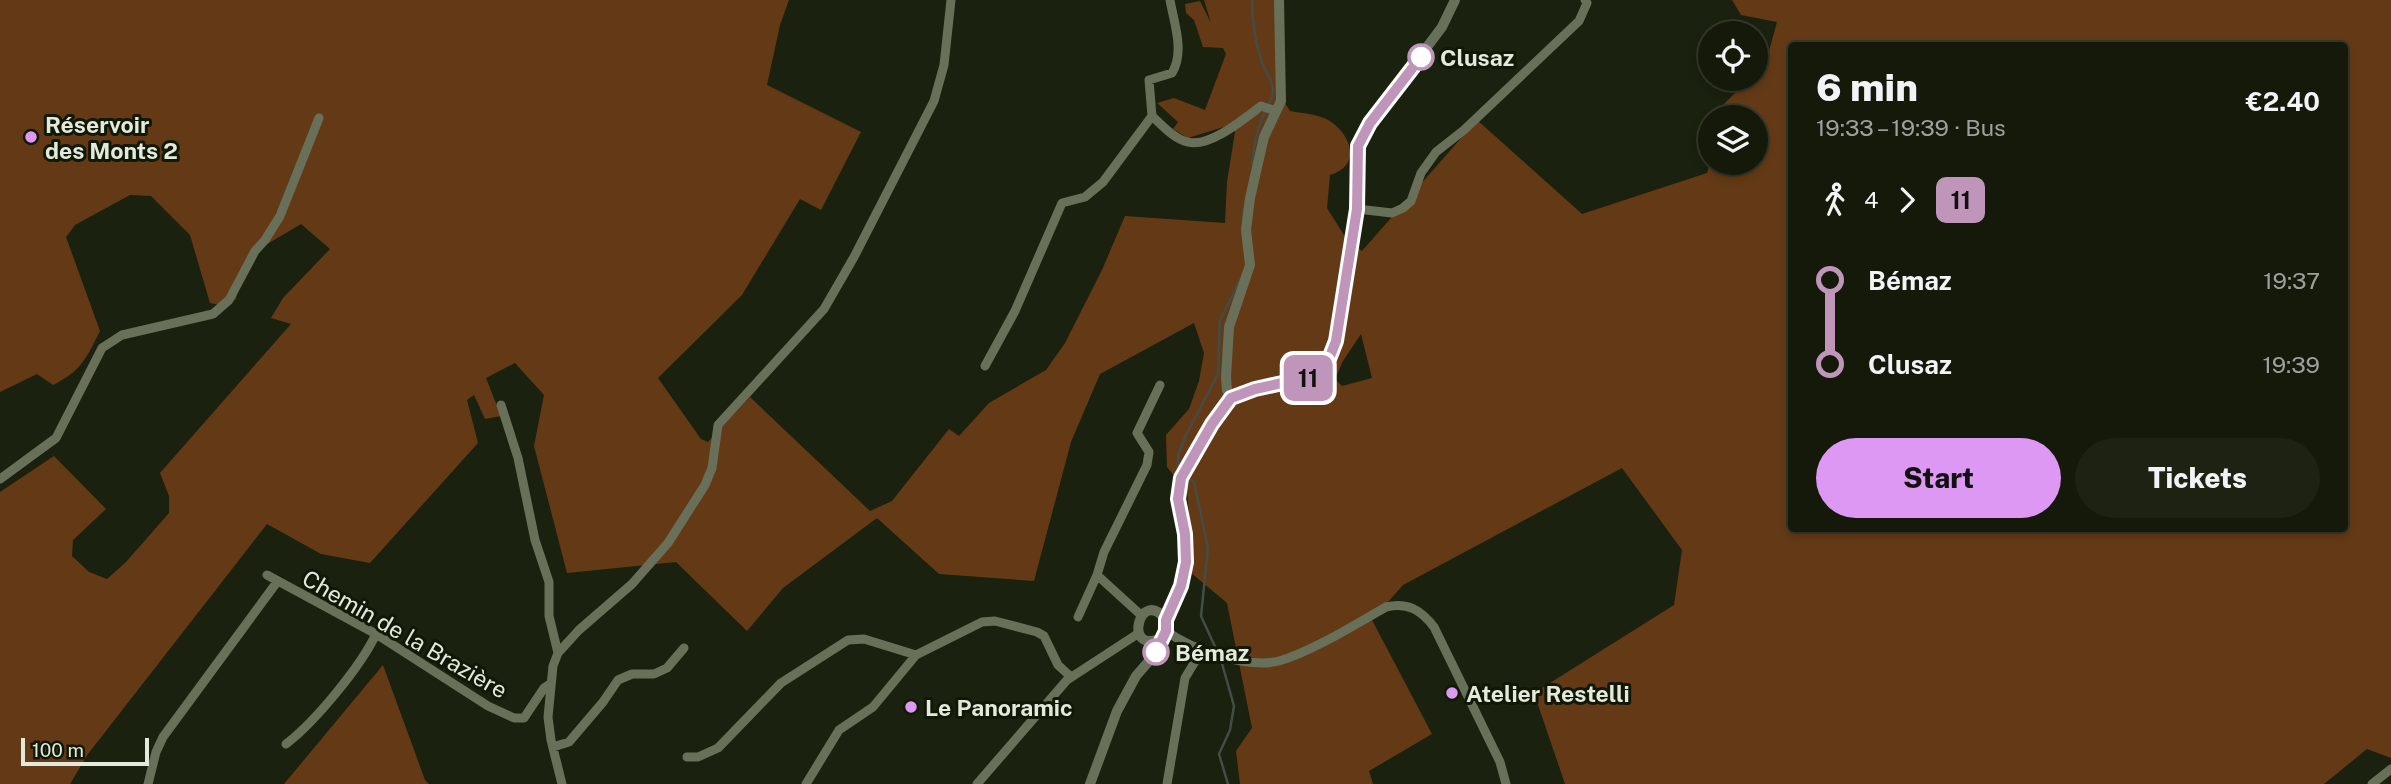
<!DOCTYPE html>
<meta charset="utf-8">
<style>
:root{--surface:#14190a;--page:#1d2213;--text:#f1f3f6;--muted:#9da09c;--line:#33382b;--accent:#dd98f3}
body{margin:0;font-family:"Public Sans",sans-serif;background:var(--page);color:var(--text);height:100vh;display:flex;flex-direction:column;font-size:26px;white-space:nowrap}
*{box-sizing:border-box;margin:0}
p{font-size:23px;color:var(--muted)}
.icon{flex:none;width:38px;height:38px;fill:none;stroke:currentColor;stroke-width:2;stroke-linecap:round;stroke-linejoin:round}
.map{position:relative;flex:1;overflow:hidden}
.sheet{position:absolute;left:1788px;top:42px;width:560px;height:490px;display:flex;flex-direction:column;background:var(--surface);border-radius:7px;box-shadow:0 4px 10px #0003,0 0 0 2px var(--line)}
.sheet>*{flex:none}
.badge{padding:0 14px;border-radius:10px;font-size:24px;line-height:46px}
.buttons{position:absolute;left:1698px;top:21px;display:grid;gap:14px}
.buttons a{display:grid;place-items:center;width:70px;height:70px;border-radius:50%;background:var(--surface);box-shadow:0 4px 10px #0003,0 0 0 2px var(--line);font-size:35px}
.scale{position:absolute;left:21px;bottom:18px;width:128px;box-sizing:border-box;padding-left:7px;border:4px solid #e4e9dd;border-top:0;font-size:19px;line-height:24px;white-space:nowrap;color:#e4e9dd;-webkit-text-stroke:5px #111806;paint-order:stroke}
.map>.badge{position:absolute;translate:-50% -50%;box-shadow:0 0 0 4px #fff}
.legs{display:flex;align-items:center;gap:10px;height:77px;padding:0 28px;font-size:23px}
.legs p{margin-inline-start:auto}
.headline{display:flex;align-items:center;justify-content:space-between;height:119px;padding:0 28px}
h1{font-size:38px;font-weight:800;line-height:52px}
.action{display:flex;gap:14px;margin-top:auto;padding:14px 28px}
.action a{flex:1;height:80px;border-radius:42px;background:var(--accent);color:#111;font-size:28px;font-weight:800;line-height:80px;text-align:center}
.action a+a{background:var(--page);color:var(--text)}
ul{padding:0 28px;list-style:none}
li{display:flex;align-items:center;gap:24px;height:84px;font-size:26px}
li i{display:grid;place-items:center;width:10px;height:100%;margin:0 9px;background:currentColor}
li i::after{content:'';width:18px;height:18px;margin:-9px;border:5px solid;border-radius:50%;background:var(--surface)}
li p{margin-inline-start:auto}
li:first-child i{background:linear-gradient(#0000 50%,currentColor 0)}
li:last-child i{background:linear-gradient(currentColor 50%,#0000 0)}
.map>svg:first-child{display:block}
</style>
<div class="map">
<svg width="2391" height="784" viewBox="0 0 2391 784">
<rect width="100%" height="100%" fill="#1a210e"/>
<path fill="#643a16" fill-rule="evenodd" d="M0,0H789L780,25L767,85L861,132L821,210L800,199L742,295L658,378L701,439L708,442L750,397L870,511L892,501L949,429L959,436L989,403L1046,370L1065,343L1102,270L1125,216L1225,223L1227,182L1235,132L1227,126L1188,138L1173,129L1178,122L1157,103L1174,98L1205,110L1226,54L1223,48L1203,47L1194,20L1186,13L1185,4L1200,1L1211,23L1204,0H1275L1278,92L1290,111C1301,113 1314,114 1324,118C1349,129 1365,165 1330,175L1327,208L1347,240L1362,251L1477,120L1582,214L1707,173L1710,163H1755V117H1721L1724,104L1749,79H1755V72L1766,62L1777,22L1741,15L1732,0H2391V758L2367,749L2324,784H1565L1534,693L1674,605L1682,550L1622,468L1403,585L1372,620L1432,734L1369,771L1373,784H1240L1236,751L1252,728L1227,603L1190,572V524L1187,492L1167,467L1166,435L1189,409L1199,381L1204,353L1194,323L1100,374L1071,442L1034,581L939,574L877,518L783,588L747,631L676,562L567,573L534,446L544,395L515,363L486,378L501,416L485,419L474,395L467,400L478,443L370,563L321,554L267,524L88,754L70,784H0V492L54,456L106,509L73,540L72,556L89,572L107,579L126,562L169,513V496L160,473L291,324L271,318L283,298L330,249L301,224L264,246L240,275L236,299L225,306L210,303L190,235L151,196L130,195L75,225L66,237L100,331C86,359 81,371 53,385L37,374L0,392ZM1792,46H2345V528H1792ZM1361,334L1372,378L1342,386L1335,379L1343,361Z
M383,665L425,780L429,784H284Z"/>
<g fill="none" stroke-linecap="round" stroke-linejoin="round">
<path stroke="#444c47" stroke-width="2.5" d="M1252,0C1252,22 1255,44 1263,65C1266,73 1273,82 1273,90C1273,100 1266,107 1263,116C1256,131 1254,148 1252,164
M1242,229L1244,208
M1178,473V455L1186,435L1218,374L1220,320L1240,280
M1187,478L1194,482L1208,548L1201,616L1217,651
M1221,660L1234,706L1230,730L1219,754L1228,784"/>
<path stroke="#68705a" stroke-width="9" d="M1170,0C1174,23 1185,52 1172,73L1149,80L1152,116C1162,125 1174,139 1188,142C1209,148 1244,119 1261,106L1276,111
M1357,209L1392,213L1403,208L1411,201L1421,173L1436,152L1464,130L1579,21L1587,3L1585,0
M985,366L1015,311L1062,203L1085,197L1103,182L1152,116
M501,405L518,458L535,540L549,582V616L558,653
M0,479L56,438L102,348L122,335L213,314L229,300L255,251L265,240L280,216L319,118
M267,575L376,634L488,706L514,718H524L544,688L550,684
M1097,575L1142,616
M1078,617L1097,575L1104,552L1147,465L1149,452L1137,433L1160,385
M1166,631C1192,650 1248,669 1279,661C1311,652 1356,624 1386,607C1408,602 1421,610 1434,627L1500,762L1506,784
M286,744C315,722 361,666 376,634
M553,747L569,742L603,702L618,680L632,674H654L667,668L684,648
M687,757H698L718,748L781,683L848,640L864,639L916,655L982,622L995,621L1037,632L1044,636L1058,665L1071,677
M148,784L156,752L163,737L277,582
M562,784L551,740L548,717L553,666L558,653L579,630L632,584L668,543L705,485L712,468L718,425L824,309L854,257L934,101L944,65L951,0
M806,784L839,730L873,707L916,655
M977,784L1067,680L1139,633
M1167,784L1185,678L1202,650
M2372,784L2391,769"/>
<path stroke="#68705a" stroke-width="10" d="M1231,398L1227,390L1226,377L1229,327L1250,265L1246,230L1250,198L1264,137L1281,101L1279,0
M1161,638C1122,656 1140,585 1166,620
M1090,784L1117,711L1136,676L1155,654L1165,634L1168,612L1181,586L1187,554L1178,499L1181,478L1212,423L1231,398L1255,389L1310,377L1327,364L1336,341L1341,312L1357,209L1359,142L1370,123L1442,27L1455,0"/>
</g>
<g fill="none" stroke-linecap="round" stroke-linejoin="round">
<defs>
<path id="line-1" d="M1156,652L1166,631V620L1181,586L1186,562L1185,534L1178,499L1181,478L1212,424L1231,398L1255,389L1310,377L1327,364L1336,341L1357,209L1358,146L1370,123L1421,57"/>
</defs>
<use href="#line-1" stroke="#fff" stroke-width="16"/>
<use href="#line-1" stroke="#bf96ba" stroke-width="10"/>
</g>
<g fill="#fff" stroke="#bf96ba" stroke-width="3.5">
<circle cx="1421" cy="57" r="12"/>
<circle cx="1156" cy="652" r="12"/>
</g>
<g fill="#dd98f3" stroke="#111806" stroke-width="2.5">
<circle cx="31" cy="137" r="7"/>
<circle cx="1452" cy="693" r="7"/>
<circle cx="911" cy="707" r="7"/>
</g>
<g text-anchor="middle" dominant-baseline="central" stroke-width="6" stroke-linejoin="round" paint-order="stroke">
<g font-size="23" font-weight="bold" fill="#e4e9dd" stroke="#111806" text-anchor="start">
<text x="1440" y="57">Clusaz</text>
<text x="1175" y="652">Bémaz</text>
</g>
<g font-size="23" font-weight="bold" fill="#e4e9dd" stroke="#111806" text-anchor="start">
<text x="45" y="124">Réservoir<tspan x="45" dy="26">des Monts 2</tspan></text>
<text x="1466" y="693">Atelier Restelli</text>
<text x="925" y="707">Le Panoramic</text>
</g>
<g font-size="23" fill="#e4e9dd" stroke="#111806">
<text transform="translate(405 634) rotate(30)">Chemin de la Brazière</text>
</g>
</g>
</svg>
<div class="buttons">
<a><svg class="icon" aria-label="locate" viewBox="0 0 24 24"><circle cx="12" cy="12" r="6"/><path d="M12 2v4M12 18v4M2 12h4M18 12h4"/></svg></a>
<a><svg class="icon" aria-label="layers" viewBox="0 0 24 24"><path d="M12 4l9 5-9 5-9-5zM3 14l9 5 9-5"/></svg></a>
</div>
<div class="scale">100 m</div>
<b class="badge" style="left:1308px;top:378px;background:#bf96ba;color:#111">11</b>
<section class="sheet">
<div class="headline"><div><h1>6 min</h1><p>19:33 – 19:39 · Bus</p></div><b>€2.40</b></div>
<div class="legs"><svg class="icon" aria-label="walk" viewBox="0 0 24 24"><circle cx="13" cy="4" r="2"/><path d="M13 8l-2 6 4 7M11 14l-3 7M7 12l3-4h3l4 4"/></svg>4<svg class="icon" aria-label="forward" viewBox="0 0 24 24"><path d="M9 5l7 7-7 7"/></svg><b class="badge" style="background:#bf96ba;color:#111">11</b></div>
<ul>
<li><i style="color:#bf96ba"></i><b>Bémaz</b><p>19:37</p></li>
<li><i style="color:#bf96ba"></i><b>Clusaz</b><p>19:39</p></li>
</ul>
<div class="action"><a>Start</a><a>Tickets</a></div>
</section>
</div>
